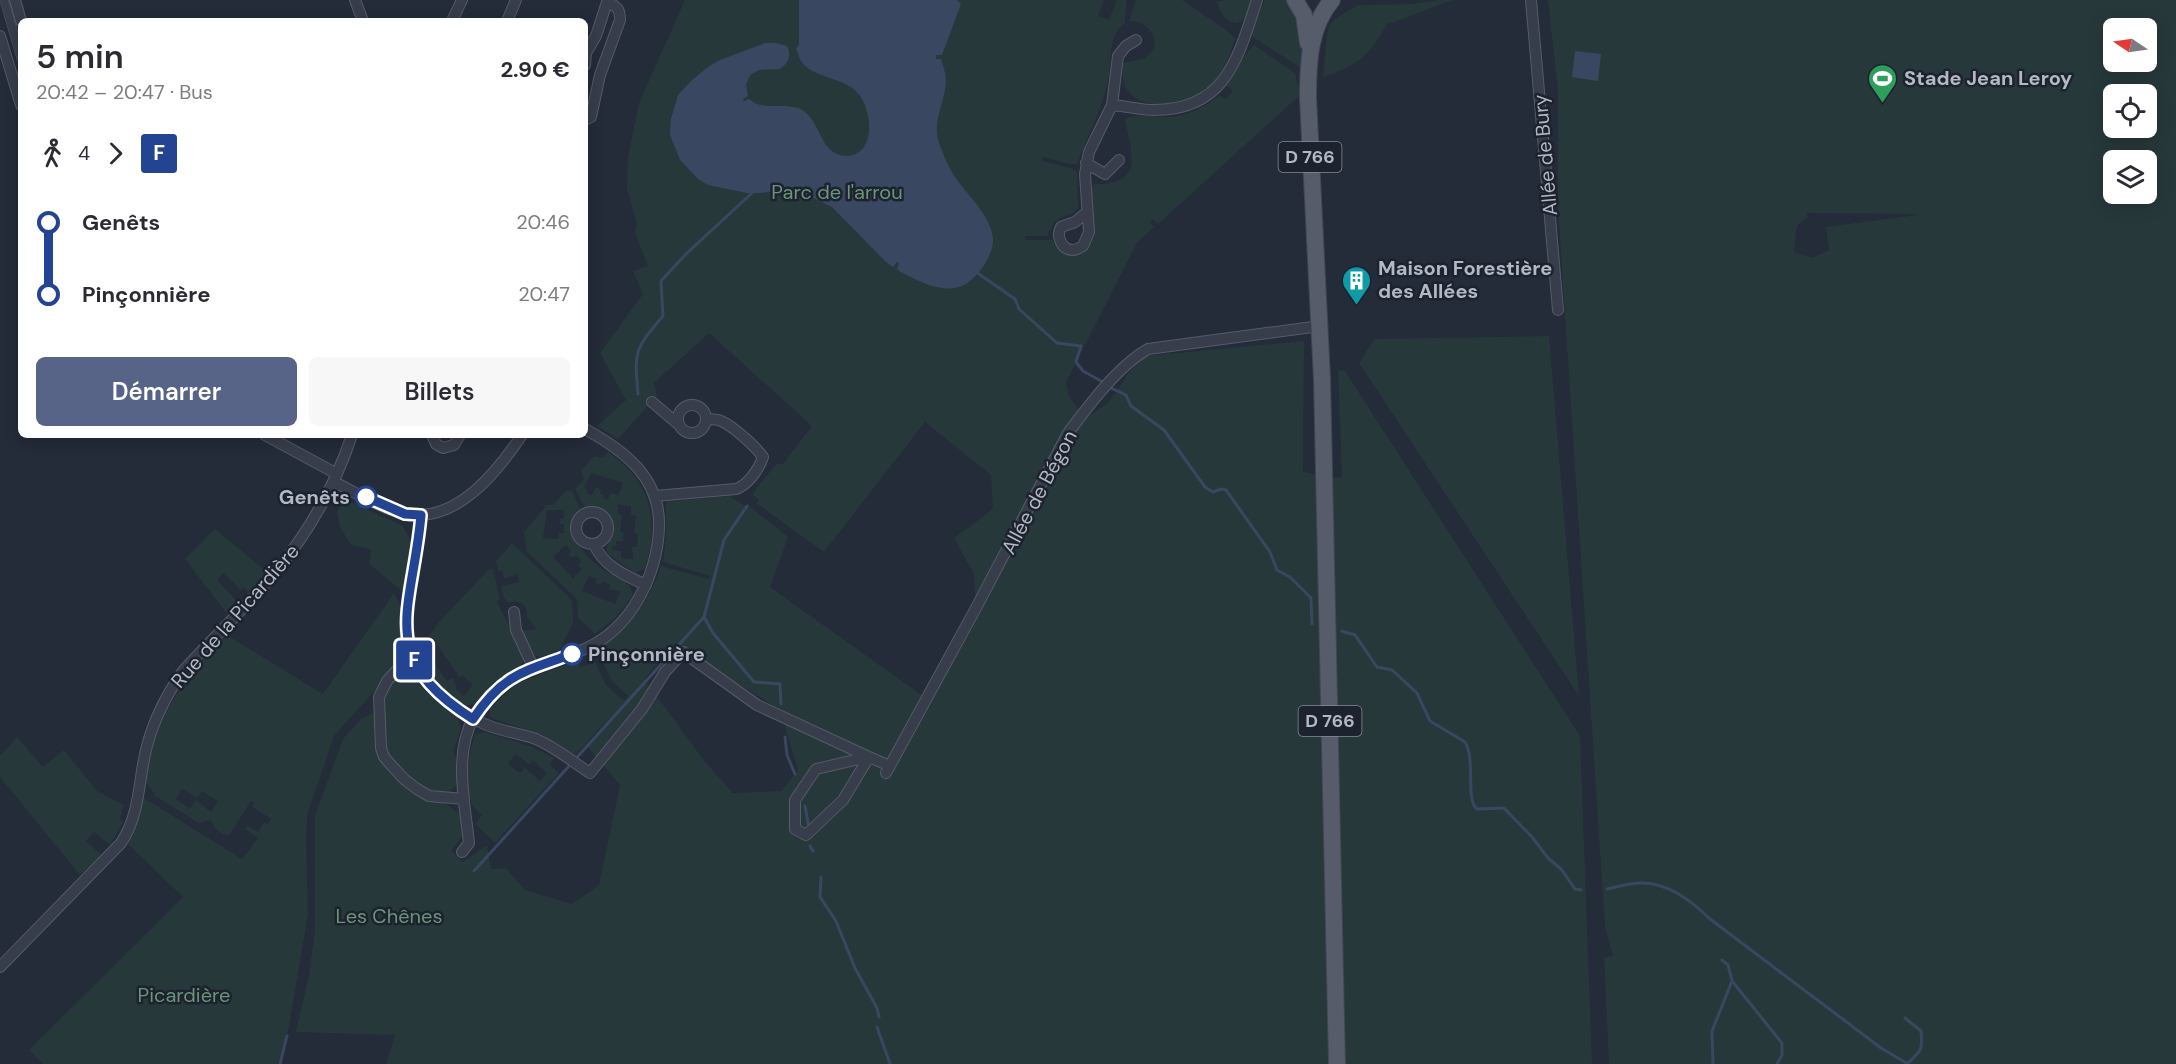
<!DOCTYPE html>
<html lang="fr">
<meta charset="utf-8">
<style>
:root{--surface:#fff;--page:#f7f7f7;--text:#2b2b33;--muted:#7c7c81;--accent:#576488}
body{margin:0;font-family:"DM Sans",sans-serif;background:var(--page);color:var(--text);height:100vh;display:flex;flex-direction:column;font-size:22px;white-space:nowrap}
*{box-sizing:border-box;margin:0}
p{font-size:20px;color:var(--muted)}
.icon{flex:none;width:33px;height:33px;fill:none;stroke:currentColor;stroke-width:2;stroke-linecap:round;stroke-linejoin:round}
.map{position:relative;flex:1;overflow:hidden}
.drawer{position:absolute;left:18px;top:18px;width:570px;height:420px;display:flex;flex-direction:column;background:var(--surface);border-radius:9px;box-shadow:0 3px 15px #0003}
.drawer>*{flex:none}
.badge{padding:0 12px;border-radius:4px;font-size:21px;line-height:39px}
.needle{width:39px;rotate:283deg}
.controls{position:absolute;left:2103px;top:18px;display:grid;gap:12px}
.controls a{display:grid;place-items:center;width:54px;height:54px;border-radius:9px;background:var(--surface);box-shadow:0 3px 15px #0003;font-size:30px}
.map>.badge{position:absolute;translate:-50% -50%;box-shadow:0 0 0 3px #fff}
.legs{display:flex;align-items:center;gap:9px;height:66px;padding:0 18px;font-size:20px}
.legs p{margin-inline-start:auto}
.head{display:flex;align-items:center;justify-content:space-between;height:102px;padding:0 18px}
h1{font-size:33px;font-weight:600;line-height:45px}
.button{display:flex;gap:12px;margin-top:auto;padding:12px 18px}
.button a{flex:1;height:69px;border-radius:9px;background:var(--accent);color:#fff;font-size:24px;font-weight:600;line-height:69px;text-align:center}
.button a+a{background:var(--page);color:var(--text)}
ul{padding:0 18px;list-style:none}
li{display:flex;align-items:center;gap:21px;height:72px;font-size:22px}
li i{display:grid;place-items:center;width:9px;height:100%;margin:0 8px;background:currentColor}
li i::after{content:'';width:15px;height:15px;margin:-8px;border:4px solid;border-radius:50%;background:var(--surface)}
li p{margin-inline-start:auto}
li:first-child i{background:linear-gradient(#0000 50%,currentColor 0)}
li:last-child i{background:linear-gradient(currentColor 50%,#0000 0)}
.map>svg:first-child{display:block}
</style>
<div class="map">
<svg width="2176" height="1064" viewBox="0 0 2176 1064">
<rect width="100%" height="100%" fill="#242b39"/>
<path fill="#27383b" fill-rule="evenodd" d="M685,0H1104L1098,16L1109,20L1117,0H1126L1125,23C1109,32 1111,59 1109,75C1104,107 1088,134 1077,164H1069L1043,157L1042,161L1070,168L1077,172L1078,209C1072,216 1061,215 1055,222C1052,226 1049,232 1047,236H1025L1026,240H1053C1055,248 1060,254 1069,255C1101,259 1091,208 1090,189L1094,184C1145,184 1132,156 1125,119C1137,113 1149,117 1162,117C1184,118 1202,109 1219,96L1226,99L1233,91L1227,86L1245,55L1254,45L1296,74L1297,84L1301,85V97L1299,94V96L1158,224L1153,219L1150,222L1154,227L1137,243L1066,382L1069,397L1086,418L1109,402L1130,371L1146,356L1304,341L1303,472L1342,478L1338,370L1345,371L1580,736L1592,1064H386L395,1035L296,1032L309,975L315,930V816L343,739L361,719L375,712L380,757L460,814L463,835L451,851L463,862L487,845L491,869L506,868L525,890L572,904L599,885L620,785L587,746L614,713L575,755L544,735L491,718L489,709L516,684L578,660L581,667L595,661L606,685L624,701L628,696L612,681L599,653C602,644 615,638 622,631C641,612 653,590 661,566L709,579L710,576L663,562L666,539V502L729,496L745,506L741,513L748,505L788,537L770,587L927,699L976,606L974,574L954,538L993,509L991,475L925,422L824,552L756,503L759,500L752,494L776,464H783L812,426L709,333L654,383L657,396L618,439L597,426L626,400L600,353L643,294L633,271L648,266L635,233L637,224L627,189L628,157L639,103ZM689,629L668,653L713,668L780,710L798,770L781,791L733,793L706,763L644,679Z
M1136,0H1182L1226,30L1236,39C1232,43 1233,46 1231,51C1227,64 1219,78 1208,87C1181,110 1115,116 1123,63C1130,61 1141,61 1147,56C1165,43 1148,19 1129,21Z
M1224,0H1253C1251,4 1250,10 1247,14C1235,34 1221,17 1217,2Z
M1265,0H1286C1306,22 1304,40 1301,68L1250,35Z
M1438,0H1455C1431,6 1410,18 1387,24C1367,58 1360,64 1323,77L1327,33L1330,24L1336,18L1358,5L1413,4Z
M1548,0H2176V1064H1609L1604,957L1613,956L1605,927L1558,207V90ZM2114,28H2146V62H2114ZM2114,94H2146V128H2114ZM2114,160H2146V194H2114ZM1807,213L1916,214L1917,215L1826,227L1829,250L1812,258L1794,252L1797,226L1807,218Z
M1549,336L1579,696L1359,363L1374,339Z
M608,452C651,482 660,520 645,569L635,573L608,554L606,549L614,526C610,512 600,505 585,508L575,489L584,479L581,470L594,456L602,458ZM591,473L623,483L618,495L611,493L607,500L603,498L604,495L600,493L602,490L596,487L592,495L587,493L588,490L584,488ZM618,505L631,506V515L636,516L634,533L638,534L637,547H632L633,559L621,558V551L612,550V546H616V541L623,542L624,533L620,532L622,515L618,514Z
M566,491H572L581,510C555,528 588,559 605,571C612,575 625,579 629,586C631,588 632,592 633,595L616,617L595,634L578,618L577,599L527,552L524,532L547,505H553ZM547,510H564V518L560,519V524H564V533H559V539L543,538ZM566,545L571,551L568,554L572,558L576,555L581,561L578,565L582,569L573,578L553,557ZM589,576L597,579L595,583L601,585L603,581L610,585L609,589L620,592L615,604L582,591Z
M345,499L403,526L412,543L404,590H401L369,564L371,551L370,549L351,545L340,527L337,512Z
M215,529L267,572L265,576L266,578L246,594L248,591L243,587L241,590L223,573L217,580L238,602L227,614L185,559Z
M512,543L572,600L573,623L559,651L540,657L532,654L521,631L536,629L527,616V609C521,601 517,600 508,603L504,598L501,586L519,582L518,574L504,579L502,571H498L496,561Z
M493,569L500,599L497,602L525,656L522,664L495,681L475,704L465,706C444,691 426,674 419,649L441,620L488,570ZM433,639L460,678L462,675L473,685L464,696L456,689L457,688L452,678L447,681C438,669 434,661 425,648Z
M394,593L401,607L399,627L402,646L398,659L376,689L334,736L308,812L306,835L308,915L288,1031L278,1064H43L29,1050L183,897L128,844L144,798L242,859L258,838L245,829L248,826L258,832L264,822L268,824L271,819L252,807L254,803L251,801L230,834L225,835L216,830L211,820L199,823L155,796L146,782C154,718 182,681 225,634L323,694ZM182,789L197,798L202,791L218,801L211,812L196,800L190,809L176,799Z
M409,667L427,693L444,708L457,717L461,728L453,752L456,758L457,784L448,794C443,793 438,793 433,792C415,787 391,765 385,747L384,699L387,690L403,668Z
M484,732L530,746L554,758L550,765L559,773L495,843L475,824L482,815C479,812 474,808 472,804C464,784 468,755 475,735ZM515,754L529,764L533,760L547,773L540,781L525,768L520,773L508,764Z
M17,737L43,767L64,750L97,791L124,805L120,819L123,822L110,845L94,832L86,841L102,855L80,875L0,777V756Z"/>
<path fill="#3a4761" d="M799,0H957L961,4L942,55H936V59H941C943,66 946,74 946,81C945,102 933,119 938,140C942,151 947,164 953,174C964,192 994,218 993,241C993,254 981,272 971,280C950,299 920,282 899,271L897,269L899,263L897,262L893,267L886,262L832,207L803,193L804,188L801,187L799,192L783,190L760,193H747L708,185L698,179L680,160L670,135L671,119L678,95L692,80L708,67L720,60L765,43H776L787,46C792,55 788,64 780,69L759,70L750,75L746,85L748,96L743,99L744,101L749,99C763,112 786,101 802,110C819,120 819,144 835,153C841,156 846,157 853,155C875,148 871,115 862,99C851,78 820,80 804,65C799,60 799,54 796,49L799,45Z
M1575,51L1601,54L1598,81L1572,77Z"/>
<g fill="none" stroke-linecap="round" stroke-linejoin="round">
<path stroke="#3a4761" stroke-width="3" d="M976,272L1015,299L1019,309L1057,343L1081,346L1076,362L1083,371L1101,381
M1111,388L1126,395L1131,406L1164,430L1205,487L1213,492L1221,489L1226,490L1270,552L1277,570L1290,577L1311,598L1312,624
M638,394C634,350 635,349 663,316L661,281L686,254L753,192
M704,617L713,633L754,682L780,684L781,704
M1342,631L1355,635L1377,667L1392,670L1417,693L1430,721L1465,742C1476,760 1465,799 1477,809L1504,808L1532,837L1548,858L1561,869L1575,889L1581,890
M785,737L787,755L795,774
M805,806L809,828
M810,846L813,851
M474,871L704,617L724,540L747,506
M821,877L820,897L836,921L855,968L877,1008L879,1017
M1607,889C1618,887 1629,883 1640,883C1667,882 1692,901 1710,919L1881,1048L1908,1064
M1722,960L1728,965L1732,981L1782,1043V1055L1777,1064
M1905,1018L1921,1031C1923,1050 1921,1051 1908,1063
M877,1027L890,1064
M280,1064L287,1036
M1713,1064L1712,1031L1732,981"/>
<defs>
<path id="pedestrian" d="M4,0L21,58"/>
<path id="minor" d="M15,0L21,21
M355,0L363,21
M1531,0L1558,310
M452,21L462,0
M507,21L516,0
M0,36L21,105
M585,65L586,53L596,36L607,2C617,6 620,9 620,20L600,75L591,117L585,120
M1112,105C1126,106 1140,110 1154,110C1226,110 1238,58 1257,0
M1086,163L1105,174L1119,160
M1087,212L1075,222L1061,227C1056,236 1061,250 1073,250C1077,250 1080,247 1083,246L1089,232L1085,174L1089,152L1112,105L1118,56L1126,46L1136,40
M652,402L678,424
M678 419a14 14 0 1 1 28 0a14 14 0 1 1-28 0Z
M265,435L337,474
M432,435L436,444L443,448L454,445L460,435
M334,482C357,493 381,509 406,514C457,523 497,472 522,435
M655,496L736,489C748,485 759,469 763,457C755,446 733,426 721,421C717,419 711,419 706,419
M576 528a16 16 0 1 1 32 0a16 16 0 1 1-32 0Z
M421,515C419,536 416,557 413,579C410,593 405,609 405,624C406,672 449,711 492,727C506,732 522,734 536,739C555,747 573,762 590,773L642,709L665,672L683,652L757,705L869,757
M594,544C603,566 626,576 646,585
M514,612L516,630L533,667
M412,653L387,681L379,697L381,748L384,757L392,766L404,779L417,789L429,796L464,799
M868,757L816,769L795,800V829L806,835L843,800L869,757L890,766
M886,773L977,606L1068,433C1089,405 1118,366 1148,349L1320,326
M462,852L469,843C465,803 453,754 474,717C502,669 542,668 587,648C632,627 657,575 659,528C661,478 625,451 585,429
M0,967L121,843C141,813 138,779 147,746C154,719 167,694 183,671C212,638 246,608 274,574C309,532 335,486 352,435"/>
<path id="primary" d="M1295,0L1304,15L1308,43
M1332,0C1309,27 1308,64 1308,98L1322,379L1337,1064"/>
</defs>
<use href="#pedestrian" stroke="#565b68" stroke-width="9"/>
<use href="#minor" stroke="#565b68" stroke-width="12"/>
<use href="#primary" stroke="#414653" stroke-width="18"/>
<use href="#pedestrian" stroke="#373d4a" stroke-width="8"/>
<use href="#minor" stroke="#373d4a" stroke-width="10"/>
<use href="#primary" stroke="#565c6a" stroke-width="16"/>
</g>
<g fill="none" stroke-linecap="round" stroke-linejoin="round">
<defs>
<path id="line-1" d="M366,497L405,514L421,515C413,609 374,657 473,719C504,673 524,672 572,654"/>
</defs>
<use href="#line-1" stroke="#fff" stroke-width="14"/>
<use href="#line-1" stroke="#234393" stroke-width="9"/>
</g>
<defs>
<symbol id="stadium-pin" viewBox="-11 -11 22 30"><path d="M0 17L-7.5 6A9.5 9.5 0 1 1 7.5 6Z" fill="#2e9e5b" stroke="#1d222f"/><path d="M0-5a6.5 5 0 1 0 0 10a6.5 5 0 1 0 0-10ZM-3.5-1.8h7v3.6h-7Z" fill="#fff"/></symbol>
<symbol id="building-pin" viewBox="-11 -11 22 30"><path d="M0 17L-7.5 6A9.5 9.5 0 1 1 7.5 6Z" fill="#0f9aa8" stroke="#1d222f"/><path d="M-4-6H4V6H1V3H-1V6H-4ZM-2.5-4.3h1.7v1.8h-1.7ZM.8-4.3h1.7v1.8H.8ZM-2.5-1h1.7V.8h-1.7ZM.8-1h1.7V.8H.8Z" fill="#fff"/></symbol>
</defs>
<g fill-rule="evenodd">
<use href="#stadium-pin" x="1866" y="62" width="33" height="45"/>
<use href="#building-pin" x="1340" y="264" width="33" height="45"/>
</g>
<g fill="#fff" stroke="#234393" stroke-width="3">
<circle cx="366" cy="497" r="10"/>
<circle cx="572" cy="654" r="10"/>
</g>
<g text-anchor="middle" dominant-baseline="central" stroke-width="5" stroke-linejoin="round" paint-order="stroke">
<g fill="#1d222f" stroke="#868b98" stroke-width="1.5">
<rect x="1278.5" y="142" width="63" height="30" rx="4.5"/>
<rect x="1298.5" y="706" width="63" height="30" rx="4.5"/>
</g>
<g font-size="18" font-weight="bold" fill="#b3b8c5">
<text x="1310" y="157">D 766</text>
<text x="1330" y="721">D 766</text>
</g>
<g font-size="20" font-weight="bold" fill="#b3b8c5" stroke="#1d222f" text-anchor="start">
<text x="1904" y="78">Stade Jean Leroy</text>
<text x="1378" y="268">Maison Forestière<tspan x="1378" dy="23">des Allées</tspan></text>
</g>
<g font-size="20" fill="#b3b8c5" stroke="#1d222f">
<text transform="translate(1545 155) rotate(-95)">Allée de Bury</text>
<text transform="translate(1039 492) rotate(-62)">Allée de Bégon</text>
<text transform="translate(235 616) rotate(-49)">Rue de la Picardière</text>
</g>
<g font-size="20" fill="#6b9579" stroke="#1d222f">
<text x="837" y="192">Parc de l'arrou</text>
<text x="389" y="916">Les Chênes</text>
<text x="184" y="995">Picardière</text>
</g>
<g font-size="20" font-weight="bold" fill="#b3b8c5" stroke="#1d222f" text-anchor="end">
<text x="350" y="497">Genêts</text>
<text x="588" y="654" text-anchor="start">Pinçonnière</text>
</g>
</g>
</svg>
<div class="controls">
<a><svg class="needle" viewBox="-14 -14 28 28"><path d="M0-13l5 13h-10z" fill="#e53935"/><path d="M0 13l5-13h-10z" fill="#7c7c81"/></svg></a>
<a><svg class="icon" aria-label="locate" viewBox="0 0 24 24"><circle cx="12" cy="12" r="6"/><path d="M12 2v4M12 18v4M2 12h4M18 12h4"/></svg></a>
<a><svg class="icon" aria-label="layers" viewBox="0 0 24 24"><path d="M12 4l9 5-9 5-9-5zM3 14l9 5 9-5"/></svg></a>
</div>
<b class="badge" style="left:414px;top:660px;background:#234393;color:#fff">F</b>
<section class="drawer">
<div class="head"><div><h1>5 min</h1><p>20:42 – 20:47 · Bus</p></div><b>2.90 €</b></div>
<div class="legs"><svg class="icon" aria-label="walk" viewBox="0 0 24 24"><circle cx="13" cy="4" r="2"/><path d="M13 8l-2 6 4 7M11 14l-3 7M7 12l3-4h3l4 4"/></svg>4<svg class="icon" aria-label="forward" viewBox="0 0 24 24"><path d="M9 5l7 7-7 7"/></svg><b class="badge" style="background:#234393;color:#fff">F</b></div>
<ul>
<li><i style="color:#234393"></i><b>Genêts</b><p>20:46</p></li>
<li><i style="color:#234393"></i><b>Pinçonnière</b><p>20:47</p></li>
</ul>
<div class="button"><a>Démarrer</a><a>Billets</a></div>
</section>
</div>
